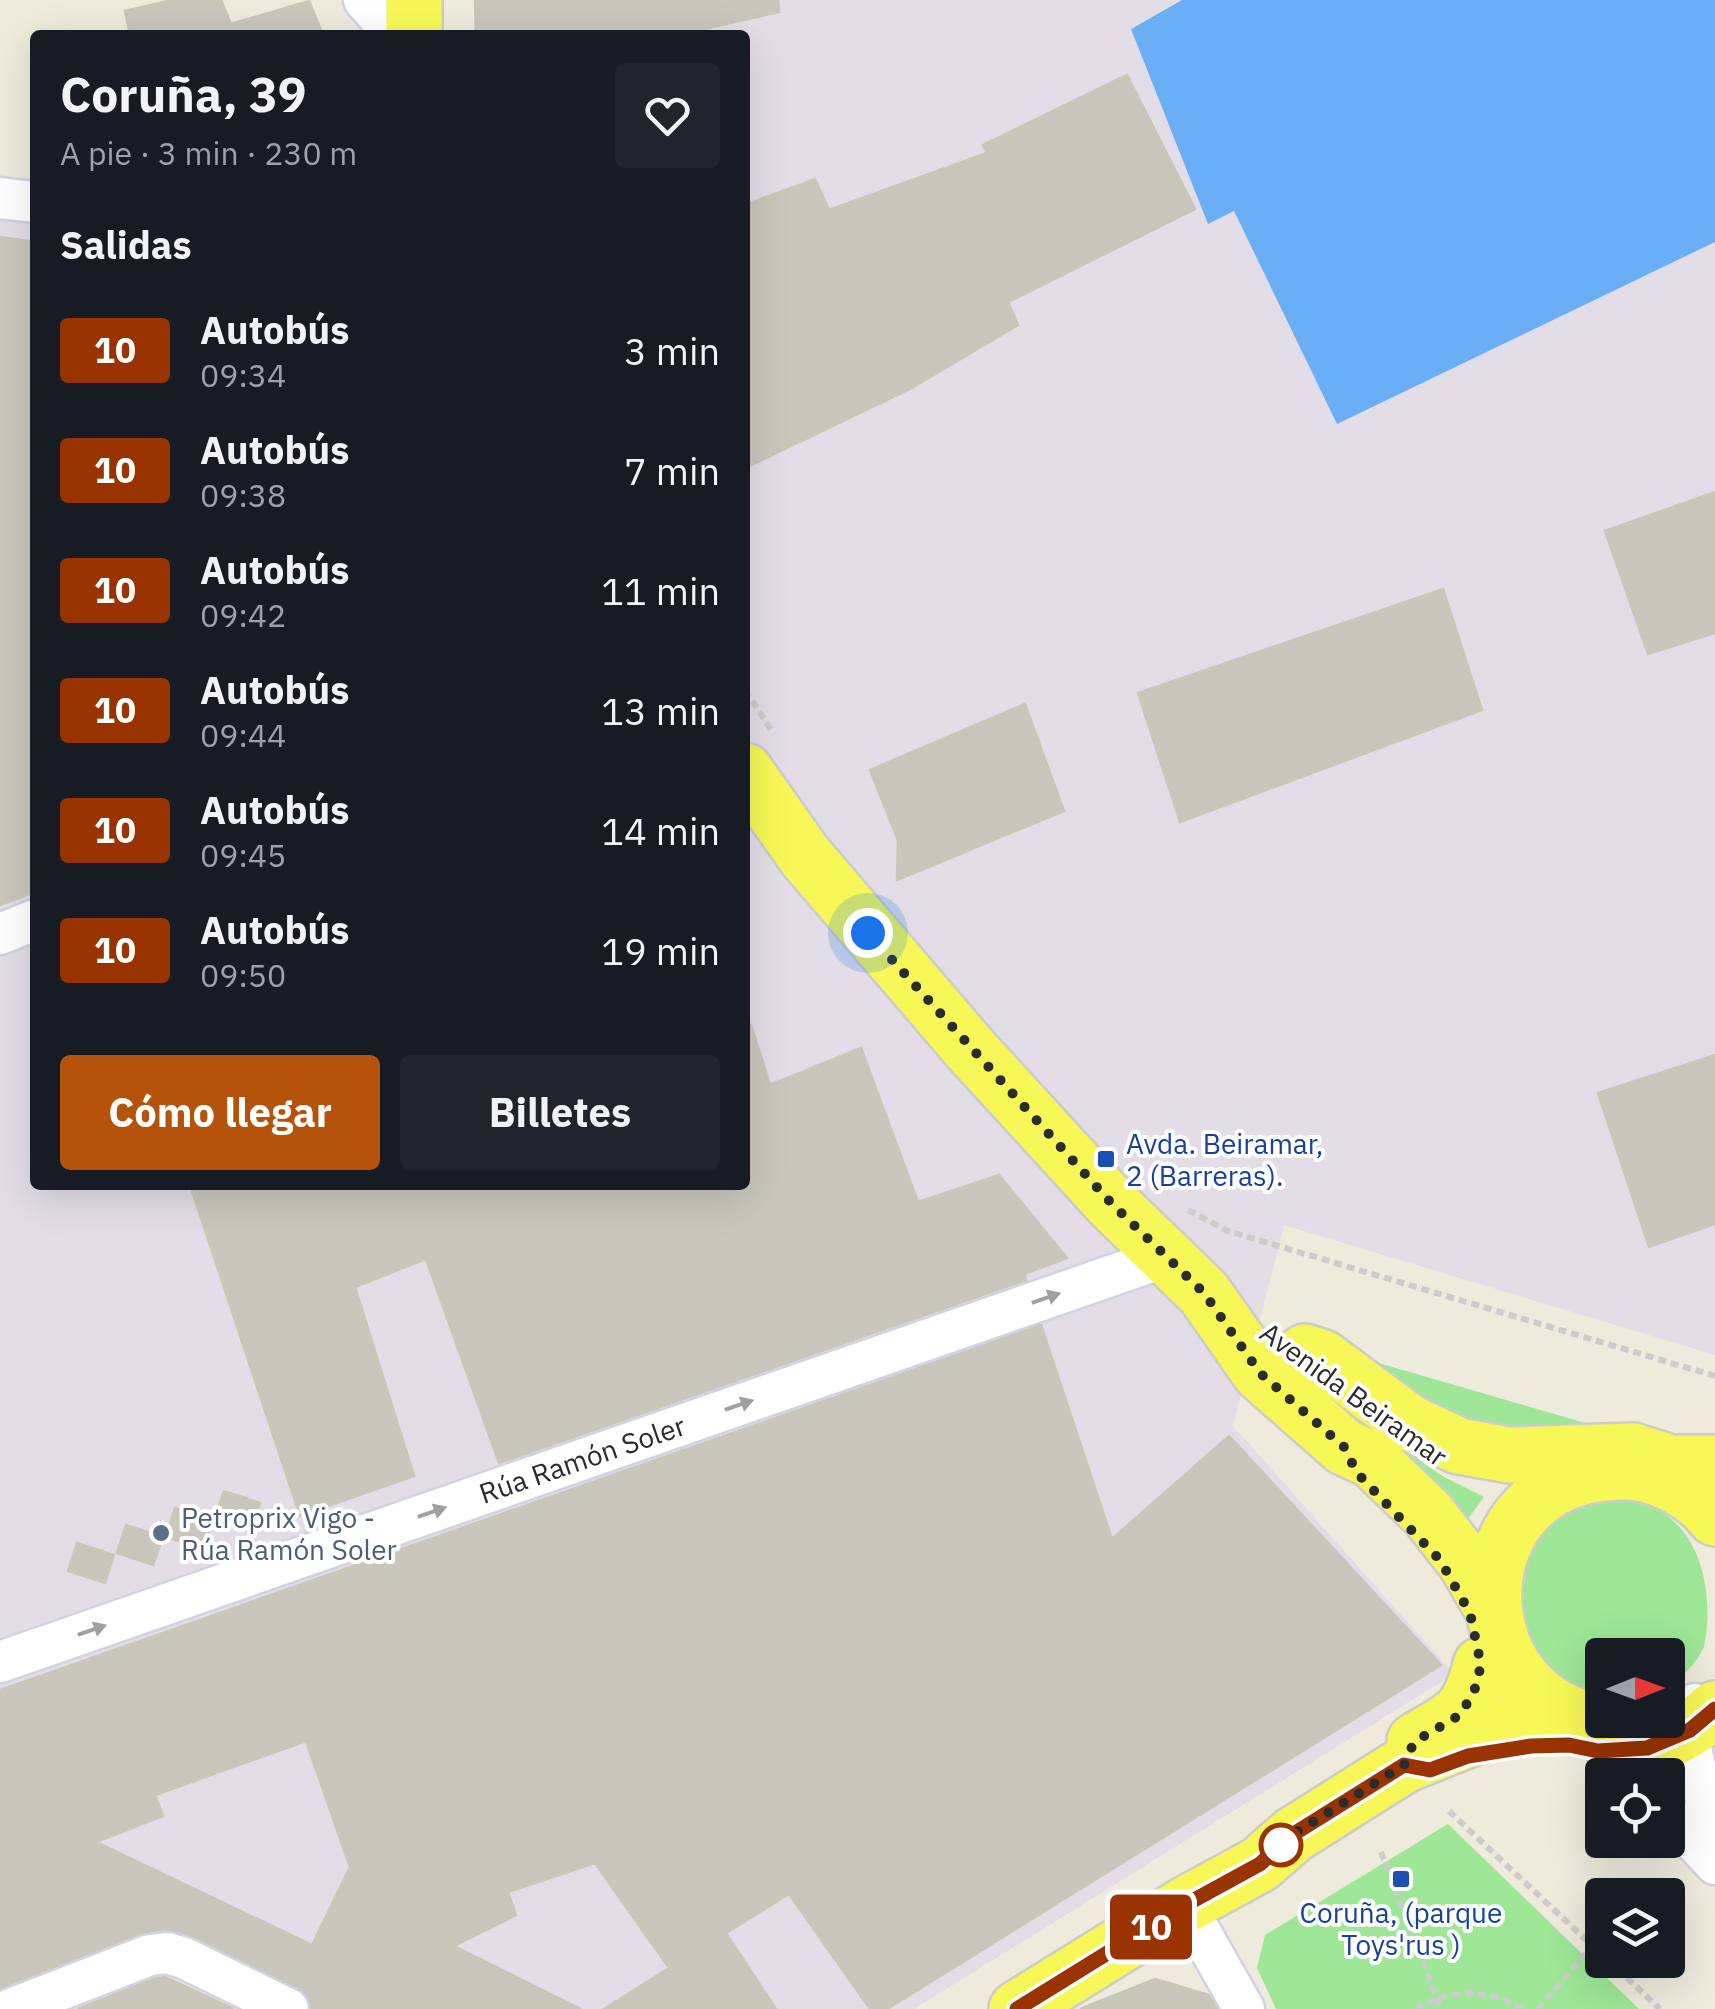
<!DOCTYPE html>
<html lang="es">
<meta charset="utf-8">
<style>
:root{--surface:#171b24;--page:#20242c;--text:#f1f3f6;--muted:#9ea1a6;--accent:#b45309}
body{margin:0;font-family:"IBM Plex Sans",sans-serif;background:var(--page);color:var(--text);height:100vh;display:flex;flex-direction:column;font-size:38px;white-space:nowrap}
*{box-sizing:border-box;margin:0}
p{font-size:32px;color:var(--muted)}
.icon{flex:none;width:55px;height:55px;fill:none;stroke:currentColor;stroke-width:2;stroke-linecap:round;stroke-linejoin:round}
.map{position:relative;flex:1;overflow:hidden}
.sheet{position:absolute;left:30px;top:30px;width:720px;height:1160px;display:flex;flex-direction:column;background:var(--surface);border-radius:10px;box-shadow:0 10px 40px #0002}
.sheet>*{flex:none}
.badge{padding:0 20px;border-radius:8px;font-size:35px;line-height:65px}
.needle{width:65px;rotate:89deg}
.controls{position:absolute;left:1585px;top:1638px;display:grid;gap:20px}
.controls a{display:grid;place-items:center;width:100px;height:100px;border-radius:10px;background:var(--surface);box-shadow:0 10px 40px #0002;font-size:50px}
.you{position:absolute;width:50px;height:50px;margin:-25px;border:8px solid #fff;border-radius:50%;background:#1a73e8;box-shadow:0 0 0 15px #1a73e833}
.map>.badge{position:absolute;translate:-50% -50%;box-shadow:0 0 0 5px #fff}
h2{padding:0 30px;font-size:38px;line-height:90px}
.round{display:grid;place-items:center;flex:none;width:105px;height:105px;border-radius:10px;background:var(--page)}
.headline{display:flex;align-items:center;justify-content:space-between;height:170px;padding:0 30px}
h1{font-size:48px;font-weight:700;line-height:75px}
.cta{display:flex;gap:20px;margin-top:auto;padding:20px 30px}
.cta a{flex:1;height:115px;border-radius:10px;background:var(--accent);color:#fff;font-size:40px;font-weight:700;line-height:115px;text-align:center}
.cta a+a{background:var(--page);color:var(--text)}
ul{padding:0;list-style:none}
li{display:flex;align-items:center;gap:30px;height:120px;padding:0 30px}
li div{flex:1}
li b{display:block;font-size:38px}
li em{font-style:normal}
li .badge{min-width:110px;font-weight:700;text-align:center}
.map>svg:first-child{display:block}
</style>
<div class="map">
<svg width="1715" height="2009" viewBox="0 0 1715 2009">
<rect width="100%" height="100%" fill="#eeeadc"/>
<path fill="#e2dde6" d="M474,0H1182L1131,28L1209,223L1234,211L1337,423L1715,242V1355L1284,1225L1233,1426L1454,1674L914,2009H324L167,1935L0,2002V184L35,189V1185H745V35H474Z"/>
<path fill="#9ee796" d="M1337,1351L1620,1433L1482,1442Z
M1399,1447L1444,1477L1484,1497L1462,1527L1393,1454Z
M1613,1498C1623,1500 1635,1501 1644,1504C1701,1522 1715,1594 1704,1647C1696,1664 1683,1676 1668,1688V1655H1602V1705L1534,1672L1511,1575L1525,1544L1579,1503Z
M1448,1824L1639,2009H1276L1257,1968L1265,1935Z"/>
<path fill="#6aaef5" d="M1182,0H1715V242L1337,424L1234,211L1208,224L1131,29Z"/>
<path fill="#c9c7bc" stroke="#c9c7b6" stroke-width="2.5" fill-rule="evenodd" d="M172,0H221L231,24L309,1L323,35H130L125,11Z
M475,0H778L779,12L677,35H476Z
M1127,75L1195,209L1008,302L1018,325L910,389L745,468V205L815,179L829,210L987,153L983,145Z
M0,237L35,242V892L0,905Z
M1715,492V633L1648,654L1605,531Z
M1443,589L1482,710L1180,822L1138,693Z
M1025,704L1064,811L897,880L898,840L870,770Z
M751,1025L770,1085L861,1048L918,1202L999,1175L1067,1258L1024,1274L1026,1280L499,1463L426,1259L355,1287L414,1476L300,1516L190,1185H745V1026Z
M1715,1055V1224L1649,1247L1598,1093Z
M1041,1325L1112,1539L1229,1436L1441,1665L887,2009H870L789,1894L726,1933L776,2009H604L669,1968L595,1863L508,1892L516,1915L454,1946L581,2009H312L308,1997L298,1988L194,1937L165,1929L141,1933L0,1988V1690ZM306,1741L350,1867L312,1945L96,1842L163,1816L155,1795Z
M224,1491L260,1503L251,1532L214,1520Z
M175,1508L212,1520L203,1549L166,1537Z
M126,1525L163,1537L153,1565L117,1553Z
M77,1543L114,1555L105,1583L68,1571Z
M165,1977L234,2009H77L156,1978Z
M1155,1979L1209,1995L1217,2009H1080Z"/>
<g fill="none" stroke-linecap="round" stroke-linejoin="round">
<defs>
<path id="minor" d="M364,0L395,35
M0,198L35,202
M0,934L35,920
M0,1662L1165,1257
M1695,1704C1681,1741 1700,1786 1715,1820
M1668,1813L1715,1864
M1185,1905L1244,2009
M11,2009L150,1955L167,1953L184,1958L288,2009"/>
<path id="primary" d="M414,35V0
M745,771L805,856L971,1050L1112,1204L1204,1293L1260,1373L1344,1447L1372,1460L1428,1514L1466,1563L1492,1608
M1305,1352L1323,1358L1410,1423L1459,1446L1509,1455L1633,1451L1671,1463H1715
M1650,1720C1458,1752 1436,1472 1623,1472C1657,1472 1694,1491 1715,1518
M1415,1741C1457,1717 1469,1714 1481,1665
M1614,1751C1654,1752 1686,1735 1715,1709
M1017,2009L1185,1905L1260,1864L1293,1835L1404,1765L1521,1718L1542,1712H1563"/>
</defs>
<use href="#minor" stroke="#d3d2e5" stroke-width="45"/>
<use href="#primary" stroke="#ccc" stroke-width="60"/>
<path stroke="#ccc" stroke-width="6" stroke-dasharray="8 5" stroke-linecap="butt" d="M745,690L774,734
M1188,1210L1228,1231L1715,1376
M1449,1811L1602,1955
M1381,1852L1441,2009
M1608,1960L1660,2009
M1416,2009C1451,1988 1488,1988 1523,2009
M1538,2009L1592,1946"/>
<use href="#minor" stroke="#fff" stroke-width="40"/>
<use href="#primary" stroke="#f7f857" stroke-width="55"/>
</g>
<defs><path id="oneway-solid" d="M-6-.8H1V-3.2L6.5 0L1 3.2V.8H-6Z" transform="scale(2.5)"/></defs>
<g fill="#a0a0a0">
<use href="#oneway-solid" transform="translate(1046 1298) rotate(-19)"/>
<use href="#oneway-solid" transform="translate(739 1405) rotate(-19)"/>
<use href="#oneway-solid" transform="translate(432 1512) rotate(-19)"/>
<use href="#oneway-solid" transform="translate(92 1630) rotate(-19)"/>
</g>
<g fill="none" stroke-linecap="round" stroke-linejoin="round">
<defs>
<path id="line" d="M1017,2009L1185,1905L1260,1864L1292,1835L1404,1765L1430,1770L1468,1756L1531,1746L1569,1745L1598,1751L1647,1748L1690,1730L1715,1709"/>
</defs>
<use href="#line" stroke="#fff" stroke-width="22"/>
<use href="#line" stroke="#930" stroke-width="15"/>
<path stroke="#2b2b2b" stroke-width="10" stroke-dasharray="0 18" d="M868,933L1112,1204L1204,1293L1260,1373L1344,1447L1357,1473L1440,1560L1470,1613L1481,1665L1474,1692L1460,1715L1414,1742L1404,1765L1292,1835L1276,1850L1281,1845"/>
</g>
<g fill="#1a4fb4" stroke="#fff" stroke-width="4">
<rect x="1096" y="1149" width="20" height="20" rx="5"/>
<rect x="1391" y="1869" width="20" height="20" rx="5"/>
</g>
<circle fill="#5c6f8a" stroke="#fff" stroke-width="4" cx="161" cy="1533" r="10"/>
<circle fill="#fff" stroke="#930" stroke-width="5" cx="1281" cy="1845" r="20"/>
<g text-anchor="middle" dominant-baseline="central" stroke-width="8" stroke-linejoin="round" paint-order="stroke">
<g font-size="28" fill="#164399" stroke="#fff" text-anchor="start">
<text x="1126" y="1143">Avda. Beiramar,<tspan x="1126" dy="32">2 (Barreras).</tspan></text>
<text x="1401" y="1912" text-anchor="middle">Coruña, (parque<tspan x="1401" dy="32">Toys'rus )</tspan></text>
</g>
<g font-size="28" fill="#2b2b2b" stroke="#fff">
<text transform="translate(1354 1394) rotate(36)">Avenida Beiramar</text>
<text transform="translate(582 1459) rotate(-19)">Rúa Ramón Soler</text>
</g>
<g font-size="28" fill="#4e5e75" stroke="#fff" text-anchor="start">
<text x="181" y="1517">Petroprix Vigo -<tspan x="181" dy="32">Rúa Ramón Soler</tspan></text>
</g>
</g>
</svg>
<div class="controls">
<a><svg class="needle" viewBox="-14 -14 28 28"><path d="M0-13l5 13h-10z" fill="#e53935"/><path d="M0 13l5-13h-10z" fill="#9ea1a6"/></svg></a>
<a><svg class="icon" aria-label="locate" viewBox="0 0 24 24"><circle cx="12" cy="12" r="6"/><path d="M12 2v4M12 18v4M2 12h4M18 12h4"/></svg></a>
<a><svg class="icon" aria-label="layers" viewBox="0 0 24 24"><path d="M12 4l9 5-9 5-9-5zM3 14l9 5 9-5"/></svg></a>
</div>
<div class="you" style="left:868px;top:933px"></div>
<b class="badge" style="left:1151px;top:1927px;background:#930;color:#fff">10</b>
<section class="sheet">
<div class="headline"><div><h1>Coruña, 39</h1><p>A pie · 3 min · 230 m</p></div><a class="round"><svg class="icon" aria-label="heart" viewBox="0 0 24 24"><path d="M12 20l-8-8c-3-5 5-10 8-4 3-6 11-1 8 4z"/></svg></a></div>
<h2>Salidas</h2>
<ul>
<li><span class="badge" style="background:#930;color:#fff">10</span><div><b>Autobús</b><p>09:34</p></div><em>3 min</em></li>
<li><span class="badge" style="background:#930;color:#fff">10</span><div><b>Autobús</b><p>09:38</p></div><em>7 min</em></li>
<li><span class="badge" style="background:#930;color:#fff">10</span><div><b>Autobús</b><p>09:42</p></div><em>11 min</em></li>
<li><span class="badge" style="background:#930;color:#fff">10</span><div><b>Autobús</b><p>09:44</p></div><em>13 min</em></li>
<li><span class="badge" style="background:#930;color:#fff">10</span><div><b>Autobús</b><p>09:45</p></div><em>14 min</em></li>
<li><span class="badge" style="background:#930;color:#fff">10</span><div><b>Autobús</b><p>09:50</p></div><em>19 min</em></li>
</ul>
<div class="cta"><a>Cómo llegar</a><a>Billetes</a></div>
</section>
</div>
